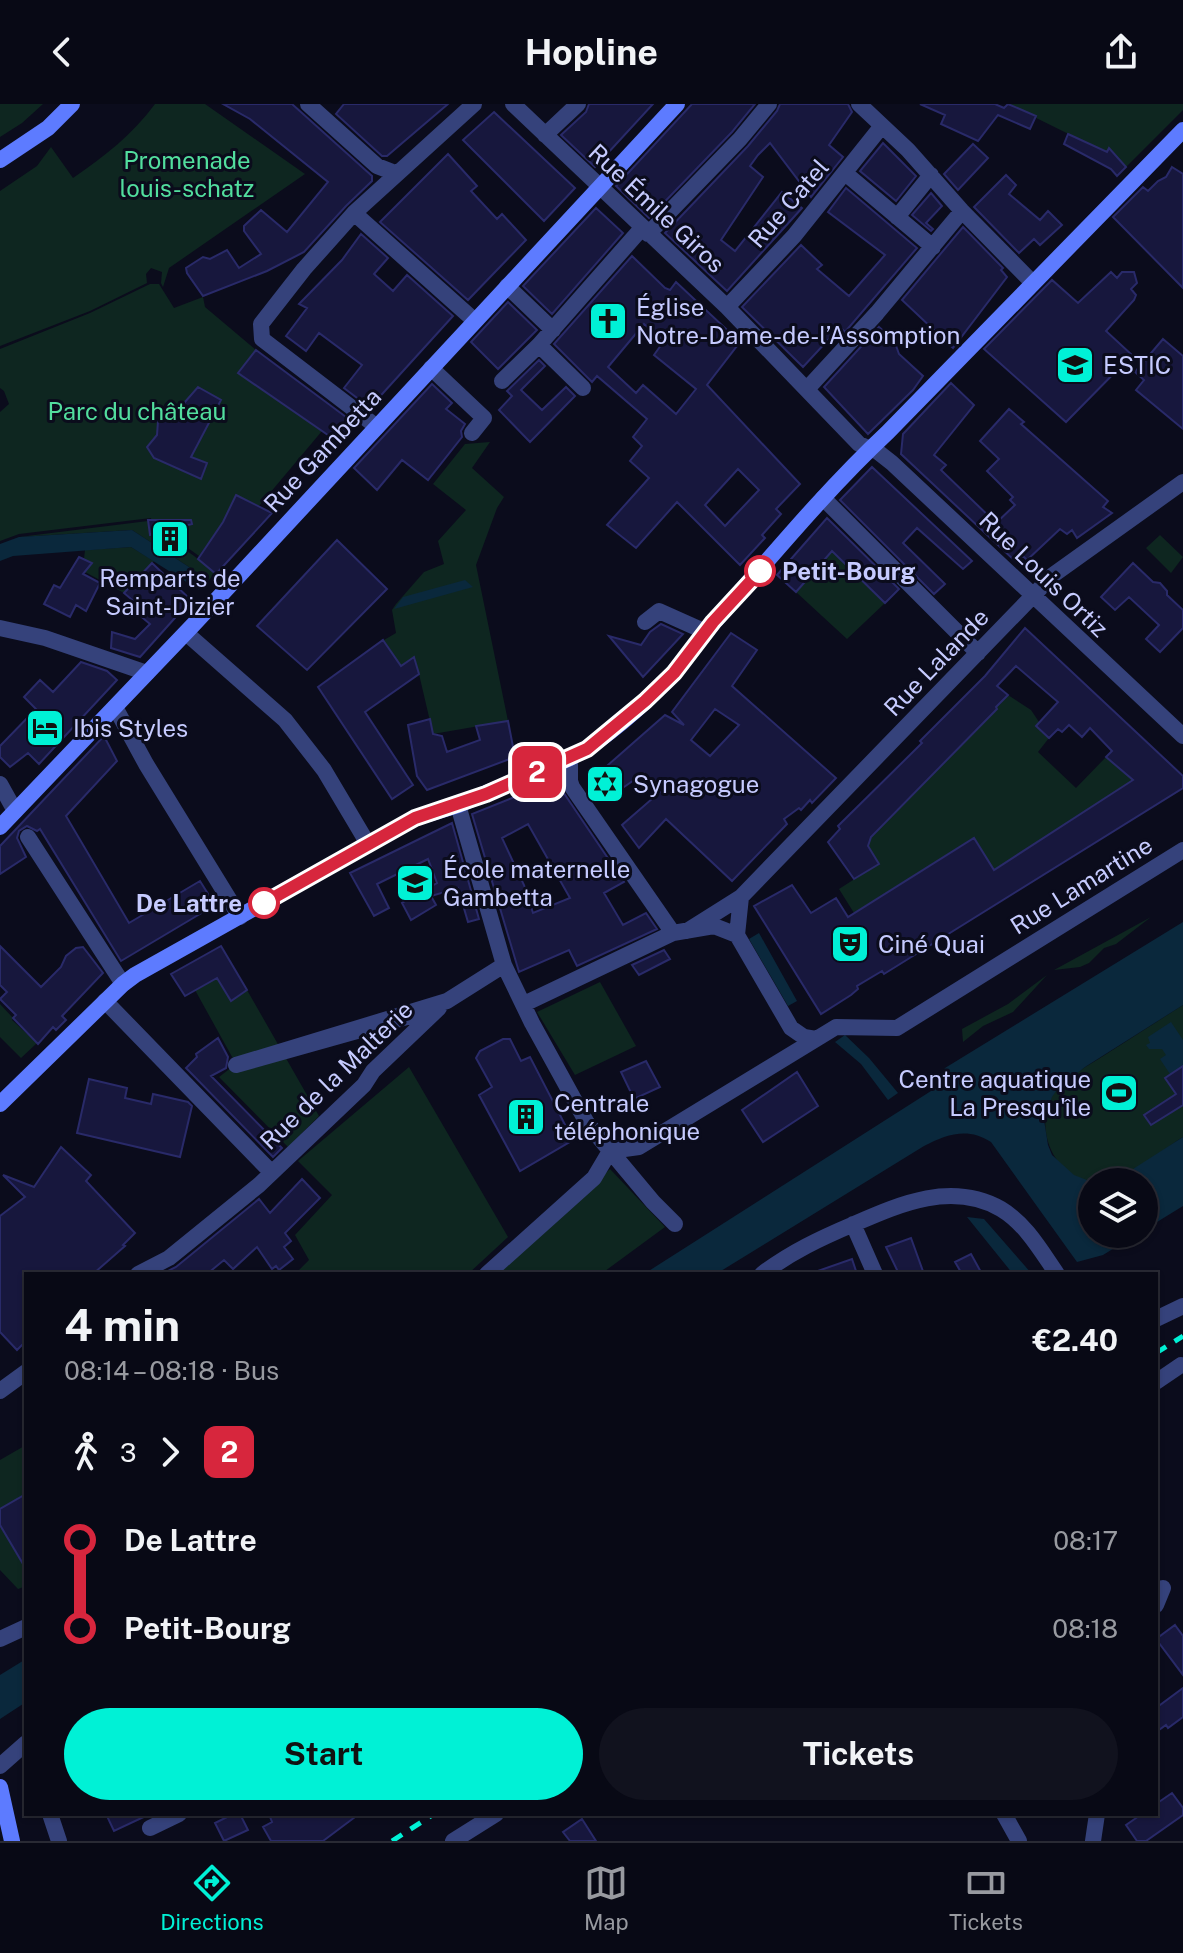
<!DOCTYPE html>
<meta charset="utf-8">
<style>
:root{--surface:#080915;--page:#11121e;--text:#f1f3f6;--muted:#989aa0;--line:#292a34;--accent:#00f1d6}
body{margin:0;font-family:"Public Sans",sans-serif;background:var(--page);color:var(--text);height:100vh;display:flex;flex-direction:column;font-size:30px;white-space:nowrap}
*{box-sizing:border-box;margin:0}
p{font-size:26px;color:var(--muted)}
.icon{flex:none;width:44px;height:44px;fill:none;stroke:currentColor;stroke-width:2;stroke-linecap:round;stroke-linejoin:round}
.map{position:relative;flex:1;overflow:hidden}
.drawer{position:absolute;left:24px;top:1168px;width:1134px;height:544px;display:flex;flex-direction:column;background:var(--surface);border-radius:0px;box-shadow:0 2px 6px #0004,0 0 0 2px var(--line)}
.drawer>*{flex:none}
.badge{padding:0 16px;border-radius:12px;font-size:28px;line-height:52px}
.controls{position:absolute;left:1078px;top:1064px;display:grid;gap:16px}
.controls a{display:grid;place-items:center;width:80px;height:80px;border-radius:50%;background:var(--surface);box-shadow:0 2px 6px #0004,0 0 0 2px var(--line);font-size:40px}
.map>.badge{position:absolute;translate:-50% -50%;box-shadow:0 0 0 4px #fff}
.legs{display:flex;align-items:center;gap:12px;height:88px;padding:0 40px;font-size:26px}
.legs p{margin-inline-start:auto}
.headline{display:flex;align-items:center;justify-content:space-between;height:136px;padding:0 40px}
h1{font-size:44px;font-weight:700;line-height:60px}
.primary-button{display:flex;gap:16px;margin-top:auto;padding:16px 40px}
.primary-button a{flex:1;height:92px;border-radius:48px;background:var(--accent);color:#111;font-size:32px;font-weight:700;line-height:92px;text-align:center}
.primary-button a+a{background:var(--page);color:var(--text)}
ul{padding:0 40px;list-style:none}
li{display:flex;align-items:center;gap:28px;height:88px;font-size:30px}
li i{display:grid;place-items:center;width:12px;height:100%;margin:0 10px;background:currentColor}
li i::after{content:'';width:20px;height:20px;margin:-10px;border:6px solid;border-radius:50%;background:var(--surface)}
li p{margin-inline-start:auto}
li:first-child i{background:linear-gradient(#0000 50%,currentColor 0)}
li:last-child i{background:linear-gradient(currentColor 50%,#0000 0)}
header{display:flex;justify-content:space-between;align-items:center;height:104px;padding:0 40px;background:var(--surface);font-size:36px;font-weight:700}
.tab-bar{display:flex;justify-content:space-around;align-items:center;height:112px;border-top:2px solid var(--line);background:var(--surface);font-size:22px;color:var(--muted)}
.tab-bar a{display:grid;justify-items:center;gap:4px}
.tab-bar .current{color:var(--accent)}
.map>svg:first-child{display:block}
</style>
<header><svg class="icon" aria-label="back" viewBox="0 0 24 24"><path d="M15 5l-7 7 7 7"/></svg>Hopline<svg class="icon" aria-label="share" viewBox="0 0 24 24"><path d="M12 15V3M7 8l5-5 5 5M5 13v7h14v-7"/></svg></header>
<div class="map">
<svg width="1183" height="1737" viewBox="0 0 1183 1737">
<rect width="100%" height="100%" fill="#0b0c1c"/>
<path fill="#0e2620" d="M0,0H43L22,19L0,33Z
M155,0H205L305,70L169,164L163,183L161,179L162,168L151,164L146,170L147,179L90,207L0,242V87L37,62L51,43L73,74C105,52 132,31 155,0Z
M1008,0H1183V6L1126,63L1109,50Z
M150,180H159L174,204L203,193L205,203L256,246L238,269L322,327L259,402L236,392L223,418L199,452L170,431L169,418L161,416L152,429L151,414L19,430L0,437V308L9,300L4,287L0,284V245L90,209Z
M490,338L472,364L504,393L497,404L476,461L508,617L433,630L415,553L401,562L384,536L396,529L392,506L396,500L424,468L444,460L438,437L466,406L433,380L465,340Z
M148,417L151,431C169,430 201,457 215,469L209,476L132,426L19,433Z
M1160,431L1183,453L1171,469L1146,444Z
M131,443L154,457L124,489L85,468L91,459L84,455L85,446Z
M832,447L885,499L847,535L796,488Z
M1008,591L1031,606L1039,618L1036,622L1049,634L1038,648L1076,684L1106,653L1133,676L994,766L973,734L854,809L839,785L878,760L868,742L871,733Z
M1151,813L1116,840L1104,844L1089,859L1080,863L1054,866Z
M1047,871L1013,908L983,922L963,938L962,925L1008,900Z
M217,874L231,896L247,886L319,1012L288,1043L219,973L236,960L195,886Z
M600,878L636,942L575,971L537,908Z
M0,900L13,914L12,916L37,939L21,954L0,933Z
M1183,901V1033C1162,1046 1128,1075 1104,1078C1056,1083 1029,1022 1056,986C1066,973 1086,963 1100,954C1128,936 1155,919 1183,901Z
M409,963L508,1133L468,1170H295L309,1156L295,1131L332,1091L298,1057Z
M610,1065L665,1123L601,1170H496Z
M26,1341V1398L22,1392L0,1405V1356Z
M0,1421L26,1463V1482L18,1485L0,1466Z"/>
<path fill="#0a283c" d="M132,426L209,476L199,486L131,443L13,452L0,457V440L19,433Z
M465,476L473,483L394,505L403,493Z
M1183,818V901L1085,963L1058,984L1052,993L1044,1016L1048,1041L1052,1051L1074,1071L1092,1078V1130H1137L1103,1151L1077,1158L991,1038C968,1023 947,1030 924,1042L716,1170H644L931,987L945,964Z
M759,829L797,897L788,902L749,835Z
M1171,918L1183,936V961L1170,970L1160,955L1166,951L1162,945H1149L1146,941L1150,939L1148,933Z
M845,931L869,954L898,989L888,996L861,960L835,938Z
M1183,1033V1102L1144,1126V1078H1105L1119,1074Z
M967,1113L984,1115L1032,1170H1013Z
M26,1555V1598L0,1615V1571Z"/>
<path fill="#17173d" stroke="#292a69" stroke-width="2" fill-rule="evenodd" d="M223,0H292L372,72V77L346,102L304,148L267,167L203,192L187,169L186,164L203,153L210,155L227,146L239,164L261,150L244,127V122L261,106L287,128L328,78L250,15Z
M344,0H448L387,52H382L336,10Z
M589,0H653L595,63L561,31L586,8Z
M692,0H755L732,28L649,114L616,82Z
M780,0H848L852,8L829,41L843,53L811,93L770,39L758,51L750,62L763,73L721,136L735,147L782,88L802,104L727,187L665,129L748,42L777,7Z
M920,0H995L1004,4L1008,0L1036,12L1030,25L998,11L978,37L941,20L945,11Z
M494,8L575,84L544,117L463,36Z
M1068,30L1107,48L1109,44L1126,63L1117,72L1111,65L1064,40Z
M883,39L916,72L896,97L860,67Z
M973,40L988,54L958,86L944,70Z
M448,50L477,82L471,87L497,115L502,110L526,136L468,196L380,118Z
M1172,63L1183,70V184L1113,113L1143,83L1148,87L1158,77L1166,73Z
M1006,71L1016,81L1009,90L1040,116L1048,107L1062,121L1040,141L1034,135L1019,149L974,103Z
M846,84L917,144L845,228L840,223L803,263L742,203L801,141L822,161L817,165L849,192L885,151L828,108Z
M931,89L942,102L926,119L933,125L931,127L912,111Z
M596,104L623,129L552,210L523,182Z
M963,123L1003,164L1001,166L1007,173L953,244L902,196Z
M361,130L388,154L374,170L393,187L407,171L453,212L374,299L365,300L344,284L362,261L319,229L306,247L286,232L307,204L299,200L342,156Z
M632,152L665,184L670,186L676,178L740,238L707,281L800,380L776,405L781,410L762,431L765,434L740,461L677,398L636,444L607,421L649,374L630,357L642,342L633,333L647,315L597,272L592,278L554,240ZM644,220L664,237L654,251L696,285L676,310L643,281L636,289L608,263ZM738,365L759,386L725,422L705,401Z
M1111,168L1117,174L1122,168H1134L1137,179L1131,185L1136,191L1134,196L1106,227L1132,251L1066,318L984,245L1052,176L1078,199Z
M508,198L537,226L498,265L471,238Z
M879,223L894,236L899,250L923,272L913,286L868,330L824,283Z
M1163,235L1183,252V325L1136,286L1144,276L1135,268Z
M256,246L350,316L351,324L338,338L238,269Z
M539,256L545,262L521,286L542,306L566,283L575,292L530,338L499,306L512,292L507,287Z
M951,279L974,301L934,351L946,361L941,366L996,419L1015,401L1010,396L1013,393L987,367L999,355L980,337L1009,305L1024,318L1021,320L1108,397L1103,403L1112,409L1077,434L1072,426L1067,430L1060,425L1027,456L1023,452L1016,458L901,350L903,330Z
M432,280L452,299L446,305L465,320L461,327L462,333L428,376L402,356L377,386L354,364Z
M198,283L221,296L191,353L207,359L201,375L154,354L147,343L157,331L158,317L171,314Z
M872,363L972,457L963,465L917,424L903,439L945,480L934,490L840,396Z
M236,391L272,409L216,470L198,455L223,418Z
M827,414L899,485L885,499L832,447L796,488L777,471Z
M148,416H191L192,420L150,431Z
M337,436L387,485L307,566L257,522Z
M79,453L92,459L83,470L100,479L86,507L76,501L70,513L44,500L54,481L60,484Z
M152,459L191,496L140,553L111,544L112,528L135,535L150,520L132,505L137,500L124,489Z
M1133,459L1153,478L1160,479L1167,487V491L1183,506V524L1160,548L1146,535L1159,521L1129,493L1115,506L1101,493Z
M661,520L683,530L643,573L609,532L641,541L650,528Z
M1025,524L1183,672V684L884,870L882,867L857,882L858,885L851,891L821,910L754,802L792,781L811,809L836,794L848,813L974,734L994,766L1133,676L1106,653L1112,647L1090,624L1082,633L1069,621L1062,628L1058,625L1049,634L1036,622L1058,598L1016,562L997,582L1008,591L996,603L997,605L871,733L868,742L879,760L854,775L828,738L840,725L838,722L922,639L920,637L985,572Z
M731,529L757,546L732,582L836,674L812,699L810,696L801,706L799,704L784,715L787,720L732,777L666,715L639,744L622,721L660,688L644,669L604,697L591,674L610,663L608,661L665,611L684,621L672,608ZM715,605L739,621L710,652L691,636Z
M383,536L401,562L414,553L419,570L365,608L413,681L392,695L318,583Z
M81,558L107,567L117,576L39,660L28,649L10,663L0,653V642L36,605L24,593L40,576L53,588Z
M430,615L433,630L442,632L447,648L480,636L476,622L508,617L515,653L427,686L417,672L408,621Z
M104,632L117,657L66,712L129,819L200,777L215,801L121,857L40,725L37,727L27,722L19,727L17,734L26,753L0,770V742Z
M545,681L561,685L624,778L604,789L623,821L646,809L657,825L577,862L569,846L519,868L472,710ZM528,720L570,794L533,809L524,781L502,734Z
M452,719L479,815L468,818L458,784L431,792L436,801L411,816L402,799L437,779L428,755L377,780L389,804L374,812L350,769Z
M0,842L41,883L61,863L66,852L76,844L83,843L103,869L62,912L66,916L56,926L53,923L38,940L13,914L16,911L0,895L7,888L0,881Z
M221,842L247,886L231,897L217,874L185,892L171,870Z
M664,846L670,855L639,871L632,861Z
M218,934L228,953L226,964L211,972L282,1044L273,1053L186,964L197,953L196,950Z
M503,935H510L521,957L530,953L573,1036L520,1067L479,991L492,983L476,954L480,947Z
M646,957L660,983L634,995L621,968Z
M1183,962V1001L1151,1021L1144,1011L1176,990L1165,974Z
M797,968L818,1002L763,1038L742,1006Z
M89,975L127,984L125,994L151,1000L153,990L188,998L192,1002L180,1053L77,1029Z
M61,1043L91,1071L86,1077L135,1129L123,1141L125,1142L93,1170H26V1237L17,1246L0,1228V1112L25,1093L3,1071L34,1083Z
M302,1075L320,1094L285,1129L291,1137L284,1143L293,1155L279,1166L276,1162L272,1165L257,1143L233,1165L224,1156L207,1170H162L176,1163L259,1095L270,1109Z
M911,1134L924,1170H899L886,1143Z
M971,1150L982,1170H962L955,1158Z
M852,1155L857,1170H815V1168Z
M26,1390V1465L0,1421V1405Z
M1175,1521L1183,1532V1571L1156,1535Z
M1183,1584V1613L1168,1624L1166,1621L1156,1628V1604Z
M1172,1689L1183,1704V1711L1146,1737H1137L1126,1721L1142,1710H1156V1700Z
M106,1710H150L114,1727Z
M233,1710H240L248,1726L224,1737L215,1719Z
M269,1710H359L323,1737H271L263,1723L272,1718Z
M582,1715L596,1737H570L563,1728Z"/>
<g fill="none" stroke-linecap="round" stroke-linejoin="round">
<path stroke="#35427b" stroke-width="16" d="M308,0L377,62L395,69
M513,0L727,203L859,340L878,348L892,359L1183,632
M859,0L908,46L962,107L1032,178
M545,31L578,0
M845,69L933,143
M354,109L475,217
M897,113L931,71
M648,130L740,35L769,0
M507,182L553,226
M727,203L794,132L881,23
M539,241L583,284
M431,264L484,314L472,329
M502,277L539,241L642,124
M807,285L877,209L962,107
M377,323L262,235L261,220L304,165L354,109L474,0
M823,394L978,549
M645,518L659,507L706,528
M0,524L45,534L147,569
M186,529L285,616L324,666L368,740
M115,603L146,660L240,813
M570,654V677L572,683L673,829L714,822L737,831L791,924L804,933L816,935
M0,680L15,707
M458,701L504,861L532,919L587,1019L653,1098L675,1120
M28,733L123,880
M687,827L741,793L1053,471L1183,378
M737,831L741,793
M105,897L271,1068
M524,900L673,829
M853,1120L875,1170
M138,1170L169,1154L259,1081L364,981L373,967L439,904L236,961L447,897L504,861
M487,1170L594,1074L610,1047L639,1043L836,923L897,924L1183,746
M762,1170C791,1148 821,1134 854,1120C900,1100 952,1077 1001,1105C1026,1120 1041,1147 1057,1170
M1156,1215L1183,1202
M1156,1278L1181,1261
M0,1287L26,1268
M1156,1501L1163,1484
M0,1535L26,1523
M0,1662L26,1639
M50,1710L59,1737
M1004,1710L1019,1737
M150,1724L179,1710
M453,1737L496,1710
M1093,1737L1097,1710"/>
<path stroke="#5d7bff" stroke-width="16" d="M0,56L48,24L72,0
M0,723L194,520L677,0
M0,1000L123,880L135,871L415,714L458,701L570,654C609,633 644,601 673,569C688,552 700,533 715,517C771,453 826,386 888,328L1183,26
M0,1683L12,1737"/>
<path stroke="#00f1d6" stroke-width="5" stroke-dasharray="12 10" stroke-linecap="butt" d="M1156,1249L1183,1232
M392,1737L434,1710"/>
</g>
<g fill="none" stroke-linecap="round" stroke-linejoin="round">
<defs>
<path id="line-1" d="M264,799L415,714L486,690L587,645L645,597L674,569L713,518L760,467"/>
</defs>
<use href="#line-1" stroke="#fff" stroke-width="18"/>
<use href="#line-1" stroke="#d7263d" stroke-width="12"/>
</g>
<defs>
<symbol id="church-square" viewBox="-11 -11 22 22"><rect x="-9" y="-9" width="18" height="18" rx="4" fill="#00f1d6" stroke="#0b0c1c"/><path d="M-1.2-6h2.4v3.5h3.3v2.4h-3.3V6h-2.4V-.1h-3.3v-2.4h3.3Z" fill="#111"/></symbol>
<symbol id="school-square" viewBox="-11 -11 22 22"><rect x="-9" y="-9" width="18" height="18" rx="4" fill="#00f1d6" stroke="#0b0c1c"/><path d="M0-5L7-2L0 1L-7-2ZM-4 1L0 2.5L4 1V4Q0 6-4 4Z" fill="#111"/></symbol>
<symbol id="building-square" viewBox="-11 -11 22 22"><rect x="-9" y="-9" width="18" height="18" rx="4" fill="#00f1d6" stroke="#0b0c1c"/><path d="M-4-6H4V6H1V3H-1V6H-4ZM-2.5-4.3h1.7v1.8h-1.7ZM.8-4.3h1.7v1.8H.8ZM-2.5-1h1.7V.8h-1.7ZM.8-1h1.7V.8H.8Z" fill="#111"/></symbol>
<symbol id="hotel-square" viewBox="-11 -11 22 22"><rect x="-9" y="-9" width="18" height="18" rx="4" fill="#00f1d6" stroke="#0b0c1c"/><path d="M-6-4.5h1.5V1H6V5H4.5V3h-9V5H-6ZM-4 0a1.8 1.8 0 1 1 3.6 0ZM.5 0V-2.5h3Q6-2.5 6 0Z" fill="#111"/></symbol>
<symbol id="synagogue-square" viewBox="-11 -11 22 22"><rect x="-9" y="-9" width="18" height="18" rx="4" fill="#00f1d6" stroke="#0b0c1c"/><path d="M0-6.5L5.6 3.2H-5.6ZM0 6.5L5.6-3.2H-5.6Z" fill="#111"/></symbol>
<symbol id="theatre-square" viewBox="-11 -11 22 22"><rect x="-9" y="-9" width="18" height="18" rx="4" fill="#00f1d6" stroke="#0b0c1c"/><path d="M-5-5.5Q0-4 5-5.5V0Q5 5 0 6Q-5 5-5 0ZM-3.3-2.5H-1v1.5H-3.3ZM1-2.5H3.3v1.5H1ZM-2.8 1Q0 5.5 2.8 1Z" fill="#111"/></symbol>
<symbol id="stadium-square" viewBox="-11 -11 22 22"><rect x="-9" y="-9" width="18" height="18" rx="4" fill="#00f1d6" stroke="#0b0c1c"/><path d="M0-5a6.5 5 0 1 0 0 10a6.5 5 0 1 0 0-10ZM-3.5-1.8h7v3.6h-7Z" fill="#111"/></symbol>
</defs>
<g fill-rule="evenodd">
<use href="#church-square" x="586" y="195" width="44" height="44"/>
<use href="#school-square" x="1053" y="239" width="44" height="44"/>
<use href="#building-square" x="148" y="413" width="44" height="44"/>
<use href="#hotel-square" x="23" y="602" width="44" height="44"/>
<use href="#synagogue-square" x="583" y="658" width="44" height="44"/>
<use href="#school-square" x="393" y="757" width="44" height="44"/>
<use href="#theatre-square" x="828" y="818" width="44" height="44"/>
<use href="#stadium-square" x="1097" y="967" width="44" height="44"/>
<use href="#building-square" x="504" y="991" width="44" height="44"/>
</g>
<g fill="#fff" stroke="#d7263d" stroke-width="4">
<circle cx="760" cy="467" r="14"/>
<circle cx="264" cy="799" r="14"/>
</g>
<g text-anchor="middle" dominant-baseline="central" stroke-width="6" stroke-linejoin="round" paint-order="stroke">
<g font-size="24" fill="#52de9e" stroke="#0b0c1c">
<text x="187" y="56">Promenade<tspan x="187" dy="28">louis-schatz</tspan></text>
<text x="137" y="307">Parc du château</text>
</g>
<g font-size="24" fill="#c6cbff" stroke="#0b0c1c">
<text transform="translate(788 99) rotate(-49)">Rue Catel</text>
<text transform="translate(657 104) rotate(43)">Rue Émile Giros</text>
<text transform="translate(322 346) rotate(-47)">Rue Gambetta</text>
<text transform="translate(1044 470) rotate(44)">Rue Louis Ortiz</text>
<text transform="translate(936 558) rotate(-46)">Rue Lalande</text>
<text transform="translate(1081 781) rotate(-32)">Rue Lamartine</text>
<text transform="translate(336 971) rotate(-44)">Rue de la Malterie</text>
</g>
<g font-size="24" fill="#c6cbff" stroke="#0b0c1c" text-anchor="start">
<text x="636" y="203">Église<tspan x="636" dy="28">Notre-Dame-de-l’Assomption</tspan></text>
<text x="1103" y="261">ESTIC</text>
<text x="170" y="474" text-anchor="middle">Remparts de<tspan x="170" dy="28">Saint-Dizier</tspan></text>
<text x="73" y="624">Ibis Styles</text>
<text x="633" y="680">Synagogue</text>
<text x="443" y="765">École maternelle<tspan x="443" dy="28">Gambetta</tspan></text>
<text x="878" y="840">Ciné Quai</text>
<text x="1091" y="975" text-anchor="end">Centre aquatique<tspan x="1091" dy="28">La Presqu'île</tspan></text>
<text x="554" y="999">Centrale<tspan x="554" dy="28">téléphonique</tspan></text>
</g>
<g font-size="24" font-weight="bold" fill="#c6cbff" stroke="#0b0c1c" text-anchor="start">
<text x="782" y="467">Petit-Bourg</text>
<text x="242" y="799" text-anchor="end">De Lattre</text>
</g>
</g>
</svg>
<div class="controls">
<a><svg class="icon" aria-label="layers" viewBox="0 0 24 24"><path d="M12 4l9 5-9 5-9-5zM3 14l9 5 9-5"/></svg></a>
</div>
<b class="badge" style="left:537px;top:668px;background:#d7263d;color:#fff">2</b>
<section class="drawer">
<div class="headline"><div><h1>4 min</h1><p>08:14 – 08:18 · Bus</p></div><b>€2.40</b></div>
<div class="legs"><svg class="icon" aria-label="walk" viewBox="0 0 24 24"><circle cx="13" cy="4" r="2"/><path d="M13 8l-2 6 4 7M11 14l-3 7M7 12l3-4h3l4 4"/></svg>3<svg class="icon" aria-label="forward" viewBox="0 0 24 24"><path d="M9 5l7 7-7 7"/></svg><b class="badge" style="background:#d7263d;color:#fff">2</b></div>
<ul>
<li><i style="color:#d7263d"></i><b>De Lattre</b><p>08:17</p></li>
<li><i style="color:#d7263d"></i><b>Petit-Bourg</b><p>08:18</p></li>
</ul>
<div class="primary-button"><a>Start</a><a>Tickets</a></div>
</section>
</div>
<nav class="tab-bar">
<a class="current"><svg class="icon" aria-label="directions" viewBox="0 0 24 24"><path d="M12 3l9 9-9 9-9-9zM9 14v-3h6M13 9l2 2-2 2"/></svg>Directions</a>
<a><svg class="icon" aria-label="map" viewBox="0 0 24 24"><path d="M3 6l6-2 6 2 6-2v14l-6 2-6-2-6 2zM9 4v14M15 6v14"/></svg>Map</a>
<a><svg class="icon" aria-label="tickets" viewBox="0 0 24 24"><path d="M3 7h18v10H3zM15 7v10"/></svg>Tickets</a>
</nav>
